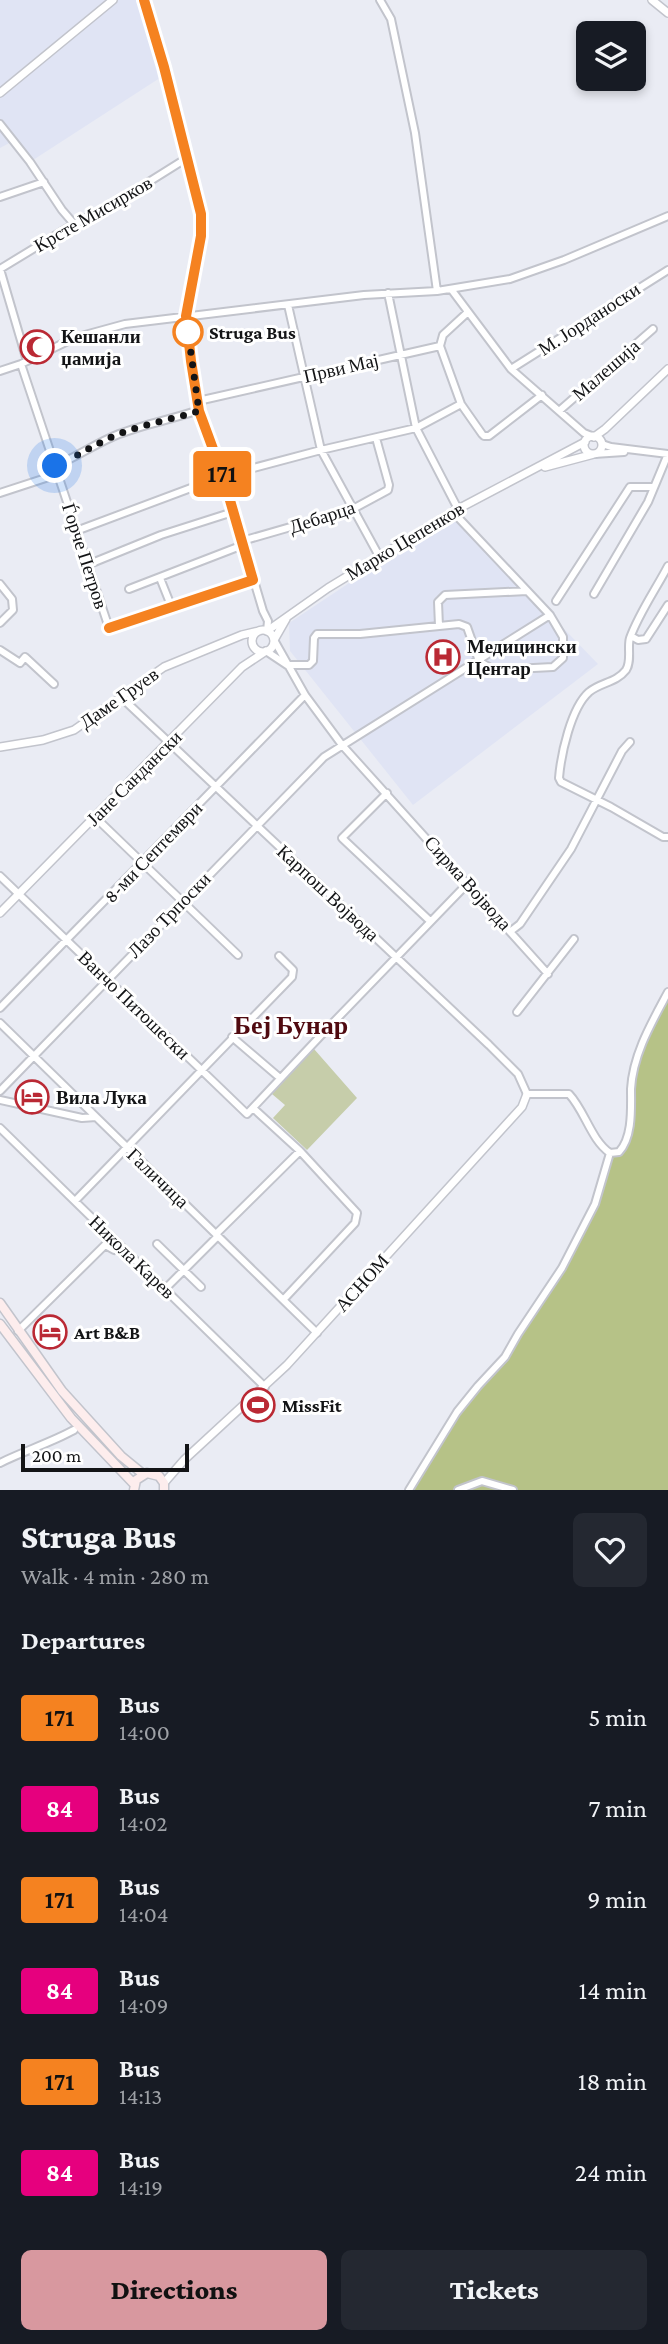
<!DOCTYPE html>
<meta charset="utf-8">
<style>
:root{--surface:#171b24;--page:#242831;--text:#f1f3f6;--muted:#9ea1a6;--accent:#d8989f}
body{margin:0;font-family:"Crimson Pro",serif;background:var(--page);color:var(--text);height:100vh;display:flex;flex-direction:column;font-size:26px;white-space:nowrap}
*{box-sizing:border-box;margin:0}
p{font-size:23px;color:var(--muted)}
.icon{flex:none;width:38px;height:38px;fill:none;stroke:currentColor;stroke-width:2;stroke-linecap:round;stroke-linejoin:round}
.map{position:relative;height:1490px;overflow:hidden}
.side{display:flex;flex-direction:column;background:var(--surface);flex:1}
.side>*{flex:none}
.badge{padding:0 14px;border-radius:5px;font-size:24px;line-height:46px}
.fabs{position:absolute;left:576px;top:21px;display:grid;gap:14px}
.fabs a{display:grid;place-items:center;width:70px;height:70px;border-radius:10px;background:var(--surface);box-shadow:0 4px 10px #0003;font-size:35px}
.scale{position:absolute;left:21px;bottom:18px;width:168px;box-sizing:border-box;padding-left:7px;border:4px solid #131416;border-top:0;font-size:19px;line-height:24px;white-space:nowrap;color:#131416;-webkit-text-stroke:5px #fff;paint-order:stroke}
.you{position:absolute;width:35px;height:35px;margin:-18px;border:5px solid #fff;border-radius:50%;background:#1a73e8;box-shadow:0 0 0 10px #1a73e833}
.map>.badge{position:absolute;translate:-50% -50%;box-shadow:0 0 0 4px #fff}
h2{padding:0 21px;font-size:26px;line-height:63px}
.round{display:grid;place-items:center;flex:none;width:74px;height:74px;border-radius:10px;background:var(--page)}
.overview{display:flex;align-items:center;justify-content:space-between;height:119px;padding:0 21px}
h1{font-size:33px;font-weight:800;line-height:52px}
.button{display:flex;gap:14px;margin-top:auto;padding:14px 21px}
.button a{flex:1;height:80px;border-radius:10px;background:var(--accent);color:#111;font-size:28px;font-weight:800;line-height:80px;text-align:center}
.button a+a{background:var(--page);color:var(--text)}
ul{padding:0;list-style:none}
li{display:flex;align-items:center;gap:21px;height:91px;padding:0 21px}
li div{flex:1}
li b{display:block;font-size:26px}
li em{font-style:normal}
li .badge{min-width:77px;font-weight:700;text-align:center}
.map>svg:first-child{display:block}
</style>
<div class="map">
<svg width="668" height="1490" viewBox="0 0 668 1490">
<rect width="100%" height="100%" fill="#eaecf4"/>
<path fill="#e0e4f4" d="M0,0H144L166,74L30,162L13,141L0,148Z
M453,514L598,664L413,805L290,651L289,623Z"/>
<path fill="#c6cdaa" d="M314,1049L357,1098L307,1150L273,1118L285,1105L272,1094Z"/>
<path fill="#b6c287" d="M668,992V1490H409L457,1412L497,1366L545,1297L591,1213L610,1153L616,1154L627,1133L633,1068Z"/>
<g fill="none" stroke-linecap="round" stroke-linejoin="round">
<defs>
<path id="minor" d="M144,0L164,67L201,214L200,236L186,316L198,401L223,476L263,611L268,621L267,631
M380,0L391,19L415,133L437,291
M0,124L30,162L62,210L74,224
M0,197L44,182
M0,269L74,224L112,205L187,158
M0,269L27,361
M451,289L511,369L584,433L594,437
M388,293L416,428L458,509
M288,305L321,450L379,556
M440,346L461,404
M21,364L109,628L253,580
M511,369L668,270
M0,371L21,364L74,338L125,324L364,295L437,291L510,279L564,260L668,216
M198,401L440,346L443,335L468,312
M559,411L653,329
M602,444L611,447L668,454
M594,454L624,452
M55,466C77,457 96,443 119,434C145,424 173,419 199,410
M0,493L58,474
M76,531L223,476L321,450L416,428L461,404L482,434L484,436H489L542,395
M242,541L353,509L388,490L389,485L376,438
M87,565L161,535L233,512
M668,566C656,589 639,613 630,638C627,647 632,661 626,670C616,683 601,682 589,692C571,708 561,754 559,778L561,782L611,807L663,837H668
M160,578L172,608
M0,584L12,599L13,610L0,623
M129,589L243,545
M594,594L648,502L668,454
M556,601L630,487H654
M439,626L438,602L445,595L527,591
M631,636L638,640L646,639L668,605
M274,640L305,695L342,745L548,974
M0,650L20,663L25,657L54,684
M266,651L287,665H309L313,661L314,638L317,634H360L459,624L467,627L479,661L492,669H514L553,667L563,658V637L550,615
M121,697L489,1045L518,1074L527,1094H569C585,1111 591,1140 610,1153L619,1152C633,1137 631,1108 631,1089C633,1054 652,1022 668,992
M387,793L342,838L430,921
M95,817L238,955
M0,876L247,1114L326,1030L468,883
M511,931L520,924L571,849L622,751L630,742
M0,1008L305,695
M517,1012L574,939
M0,1023L317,1333
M232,1037L280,1078
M0,1091L324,757L550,615L453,512
M0,1100L82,1118L96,1117
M253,1108L300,1151L357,1213L355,1223L284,1299
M0,1128L265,1387
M75,1201L292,977L293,970L279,956
M216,1234L300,1151
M157,1244L201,1287
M165,1289L218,1236
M18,1331L105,1245L114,1250L119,1244
M0,1463C24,1451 50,1443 74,1430
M409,1490L457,1412L478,1386L505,1357L518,1334L562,1268L595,1204L610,1153
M458,1490L482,1481L513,1490"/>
<path id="tertiary" d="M652,0L668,13
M0,93L113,0
M584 445a9 9 0 1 1 18 0a9 9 0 1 1-18 0Z
M594,437L605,429L668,369
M545,467L594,454
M252 641a11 11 0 1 1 22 0a11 11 0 1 1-22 0Z
M267,631L328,588L458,509L585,442
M274,640L286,619
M0,747L43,740L74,730L164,667L242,635L259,631
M0,913L242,667L266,651
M164,1483L184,1460L287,1365L522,1107L527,1094"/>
<path id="secondary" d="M0,1303L62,1391L121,1456L143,1474
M0,1324L71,1418L134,1484
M134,1490L136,1480L147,1473L159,1476L164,1483V1490"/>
</defs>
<use href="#minor" stroke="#c2c4cc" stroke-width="10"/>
<use href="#tertiary" stroke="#c2c4cc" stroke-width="10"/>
<use href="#secondary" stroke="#c2c4cc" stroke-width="11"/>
<use href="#minor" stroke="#fff" stroke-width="6"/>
<use href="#tertiary" stroke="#fff" stroke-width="7"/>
<use href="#secondary" stroke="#fdeded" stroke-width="8"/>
</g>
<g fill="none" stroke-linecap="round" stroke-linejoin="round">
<defs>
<path id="line" d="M109,628L253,580L223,476L199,411L191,361L186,316L201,236V214L164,67L144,0"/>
</defs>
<use href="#line" stroke="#fff" stroke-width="16"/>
<use href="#line" stroke="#f58220" stroke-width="10"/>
<path stroke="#131416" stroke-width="7" stroke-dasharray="0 12.6" d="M55,466C77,457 96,443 119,434C145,424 173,419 199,411L188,332"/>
</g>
<defs>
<symbol id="mosque-ring" viewBox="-11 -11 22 22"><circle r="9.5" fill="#fff" stroke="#ba2934" stroke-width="1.5"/><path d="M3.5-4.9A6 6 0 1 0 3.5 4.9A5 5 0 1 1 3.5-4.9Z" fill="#ba2934"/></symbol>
<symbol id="hospital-ring" viewBox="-11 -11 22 22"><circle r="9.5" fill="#fff" stroke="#ba2934" stroke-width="1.5"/><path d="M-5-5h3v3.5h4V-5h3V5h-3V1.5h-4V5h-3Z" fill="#ba2934"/></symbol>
<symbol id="hotel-ring" viewBox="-11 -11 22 22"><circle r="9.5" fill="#fff" stroke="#ba2934" stroke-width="1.5"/><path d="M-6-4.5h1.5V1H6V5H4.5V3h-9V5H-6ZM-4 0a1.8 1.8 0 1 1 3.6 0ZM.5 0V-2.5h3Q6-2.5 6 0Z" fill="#ba2934"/></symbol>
<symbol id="stadium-ring" viewBox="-11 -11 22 22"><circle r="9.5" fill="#fff" stroke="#ba2934" stroke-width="1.5"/><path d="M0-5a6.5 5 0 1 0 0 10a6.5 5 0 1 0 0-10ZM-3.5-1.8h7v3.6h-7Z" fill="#ba2934"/></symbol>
</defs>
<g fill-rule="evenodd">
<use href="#mosque-ring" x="18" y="328" width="38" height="38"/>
<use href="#hospital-ring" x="424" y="638" width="38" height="38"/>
<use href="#hotel-ring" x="13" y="1078" width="38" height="38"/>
<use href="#hotel-ring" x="31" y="1313" width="38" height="38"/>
<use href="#stadium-ring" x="239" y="1386" width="38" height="38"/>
</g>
<circle fill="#fff" stroke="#f58220" stroke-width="3.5" cx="188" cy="332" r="14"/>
<g text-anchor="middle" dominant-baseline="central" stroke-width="6" stroke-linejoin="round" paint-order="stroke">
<g font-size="19" fill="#131416" stroke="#fff">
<text transform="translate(93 214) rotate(-30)">Крсте Мисирков</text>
<text transform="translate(589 319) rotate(-33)">М. Јорданоски</text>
<text transform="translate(341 368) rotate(-13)">Први Мај</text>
<text transform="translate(606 370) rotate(-41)">Малешија</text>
<text transform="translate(322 517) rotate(-18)">Дебарца</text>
<text transform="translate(405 541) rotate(-31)">Марко Цепенков</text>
<text transform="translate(85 556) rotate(72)">Ѓорче Петров</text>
<text transform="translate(119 698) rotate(-35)">Даме Груев</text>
<text transform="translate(134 778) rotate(-45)">Јане Сандански</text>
<text transform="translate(153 852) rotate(-46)">8-ми Септември</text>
<text transform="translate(468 883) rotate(48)">Сирма Војвода</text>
<text transform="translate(328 893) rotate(43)">Карпош Војвода</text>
<text transform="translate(169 915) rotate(-46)">Лазо Трпоски</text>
<text transform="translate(134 1005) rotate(44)">Ванчо Питошески</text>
<text transform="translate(158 1178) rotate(44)">Галичица</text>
<text transform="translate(132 1257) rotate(44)">Никола Карев</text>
<text transform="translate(362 1283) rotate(-48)">АСНОМ</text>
</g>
<g font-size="19" font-weight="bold" fill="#131416" stroke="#fff" text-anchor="start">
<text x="209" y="332">Struga Bus</text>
</g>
<g font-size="19" font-weight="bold" fill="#131416" stroke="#fff" text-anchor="start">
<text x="61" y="336">Кешанли<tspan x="61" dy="22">џамија</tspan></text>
<text x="467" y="646">Медицински<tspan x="467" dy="22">Центар</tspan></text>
<text x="56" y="1097">Вила Лука</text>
<text x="74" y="1332">Art B&amp;B</text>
<text x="282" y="1405">MissFit</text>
</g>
<g font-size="26" font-weight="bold" fill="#500a10" stroke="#fff">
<text x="291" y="1025">Беј Бунар</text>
</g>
</g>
</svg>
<div class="fabs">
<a><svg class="icon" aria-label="layers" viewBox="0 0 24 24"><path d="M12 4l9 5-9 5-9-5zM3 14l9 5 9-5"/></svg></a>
</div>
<div class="scale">200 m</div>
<div class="you" style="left:55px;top:466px"></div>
<b class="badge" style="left:222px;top:474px;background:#f58220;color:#111">171</b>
</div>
<section class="side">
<div class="overview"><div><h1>Struga Bus</h1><p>Walk · 4 min · 280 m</p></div><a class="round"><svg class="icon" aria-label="heart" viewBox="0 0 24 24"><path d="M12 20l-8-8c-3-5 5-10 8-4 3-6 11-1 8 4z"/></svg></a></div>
<h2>Departures</h2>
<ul>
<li><span class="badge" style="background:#f58220;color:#111">171</span><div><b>Bus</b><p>14:00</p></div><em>5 min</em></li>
<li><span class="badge" style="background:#e6007e;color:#fff">84</span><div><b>Bus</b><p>14:02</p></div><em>7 min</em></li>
<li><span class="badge" style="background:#f58220;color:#111">171</span><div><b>Bus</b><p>14:04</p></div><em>9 min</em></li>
<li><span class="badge" style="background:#e6007e;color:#fff">84</span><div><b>Bus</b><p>14:09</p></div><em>14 min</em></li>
<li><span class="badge" style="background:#f58220;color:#111">171</span><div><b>Bus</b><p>14:13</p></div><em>18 min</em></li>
<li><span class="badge" style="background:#e6007e;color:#fff">84</span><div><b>Bus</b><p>14:19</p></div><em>24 min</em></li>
</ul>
<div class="button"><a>Directions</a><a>Tickets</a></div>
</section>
